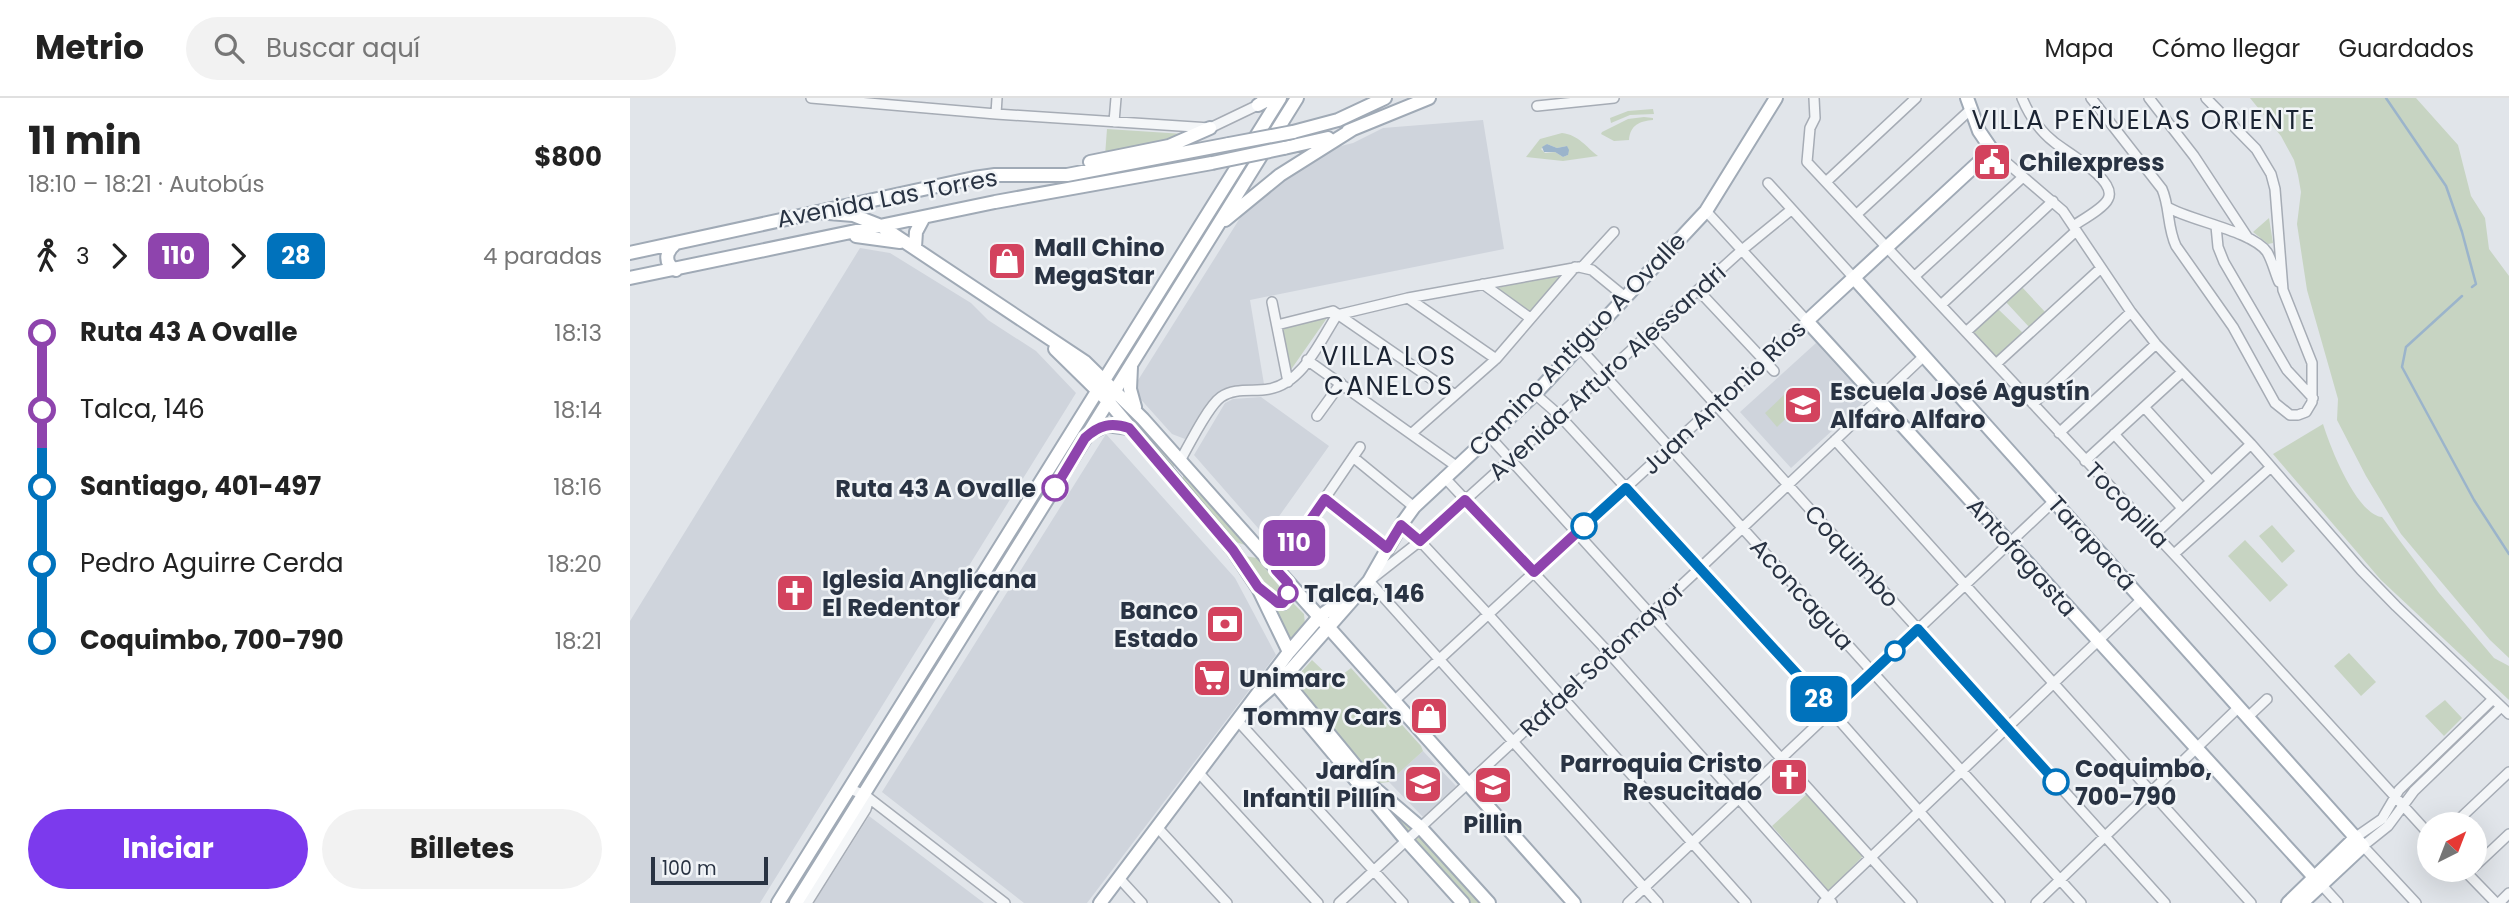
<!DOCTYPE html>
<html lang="es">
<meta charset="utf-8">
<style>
:root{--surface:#fff;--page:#f2f2f2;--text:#222;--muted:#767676;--line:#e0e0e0;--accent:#7c3aed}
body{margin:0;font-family:Poppins,sans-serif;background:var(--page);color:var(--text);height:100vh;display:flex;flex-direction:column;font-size:26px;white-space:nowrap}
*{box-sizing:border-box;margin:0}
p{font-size:23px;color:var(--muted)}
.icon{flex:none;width:38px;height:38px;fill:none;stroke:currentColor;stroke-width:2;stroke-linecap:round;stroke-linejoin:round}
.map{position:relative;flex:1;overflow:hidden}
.sheet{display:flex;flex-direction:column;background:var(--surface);width:630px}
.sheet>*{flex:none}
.badge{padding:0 14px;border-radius:10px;font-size:24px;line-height:46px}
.needle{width:46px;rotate:42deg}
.controls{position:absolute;left:1787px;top:714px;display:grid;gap:14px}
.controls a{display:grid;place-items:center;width:70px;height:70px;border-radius:50%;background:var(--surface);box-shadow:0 7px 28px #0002;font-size:35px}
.scale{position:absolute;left:21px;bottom:18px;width:117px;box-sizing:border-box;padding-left:7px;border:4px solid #293343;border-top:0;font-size:19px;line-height:24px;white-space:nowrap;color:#293343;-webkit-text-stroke:5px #f1f4f7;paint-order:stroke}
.map>.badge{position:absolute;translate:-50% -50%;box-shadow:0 0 0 4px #fff}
.legs{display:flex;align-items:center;gap:10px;height:77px;padding:0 28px;font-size:23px}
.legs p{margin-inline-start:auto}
.overview{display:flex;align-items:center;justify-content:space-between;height:119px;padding:0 28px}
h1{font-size:38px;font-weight:700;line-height:52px}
.cta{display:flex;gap:14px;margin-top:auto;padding:14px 28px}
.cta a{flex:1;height:80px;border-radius:42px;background:var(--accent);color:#fff;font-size:28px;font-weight:700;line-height:80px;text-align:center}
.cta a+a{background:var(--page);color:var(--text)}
ul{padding:0 28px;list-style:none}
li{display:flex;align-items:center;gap:24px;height:77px;font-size:26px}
li i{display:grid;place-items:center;width:10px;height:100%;margin:0 9px;background:currentColor}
li i::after{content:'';width:18px;height:18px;margin:-9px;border:5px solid;border-radius:50%;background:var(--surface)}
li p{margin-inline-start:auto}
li:first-child i{background:linear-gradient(#0000 50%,currentColor 0)}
li:last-child i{background:linear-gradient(currentColor 50%,#0000 0)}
header{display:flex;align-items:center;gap:42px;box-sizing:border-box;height:98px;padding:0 35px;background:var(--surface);border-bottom:2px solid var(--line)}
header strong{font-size:33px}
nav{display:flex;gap:38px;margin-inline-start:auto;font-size:24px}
.search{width:490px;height:63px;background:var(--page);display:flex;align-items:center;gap:18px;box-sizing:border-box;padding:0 24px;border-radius:38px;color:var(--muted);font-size:26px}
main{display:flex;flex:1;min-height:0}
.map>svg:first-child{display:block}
</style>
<header>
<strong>Metrio</strong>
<div class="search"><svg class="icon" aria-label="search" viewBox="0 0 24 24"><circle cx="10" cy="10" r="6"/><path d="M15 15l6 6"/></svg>Buscar aquí</div>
<nav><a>Mapa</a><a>Cómo llegar</a><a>Guardados</a></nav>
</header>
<main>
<section class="sheet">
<div class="overview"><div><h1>11 min</h1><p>18:10 – 18:21 · Autobús</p></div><b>$800</b></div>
<div class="legs"><svg class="icon" aria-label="walk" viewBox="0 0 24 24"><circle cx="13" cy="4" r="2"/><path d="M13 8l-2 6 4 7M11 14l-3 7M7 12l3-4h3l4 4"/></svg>3<svg class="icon" aria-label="forward" viewBox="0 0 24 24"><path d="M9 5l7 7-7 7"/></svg><b class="badge" style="background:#8e44ad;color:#fff">110</b><svg class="icon" aria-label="forward" viewBox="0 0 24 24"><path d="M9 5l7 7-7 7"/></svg><b class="badge" style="background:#0072bc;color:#fff">28</b><p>4 paradas</p></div>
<ul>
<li><i style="color:#8e44ad"></i><b>Ruta 43 A Ovalle</b><p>18:13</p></li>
<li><i style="color:#8e44ad"></i><span>Talca, 146</span><p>18:14</p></li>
<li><i style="color:#0072bc"></i><b>Santiago, 401-497</b><p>18:16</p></li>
<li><i style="color:#0072bc"></i><span>Pedro Aguirre Cerda</span><p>18:20</p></li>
<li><i style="color:#0072bc"></i><b>Coquimbo, 700-790</b><p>18:21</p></li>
</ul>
<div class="cta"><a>Iniciar</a><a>Billetes</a></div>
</section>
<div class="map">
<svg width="1879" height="805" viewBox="0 0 1879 805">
<rect width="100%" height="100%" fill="#e1e5ea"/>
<path fill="#cfd4dc" d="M853,22L874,151L620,202L634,286L602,288L584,297L555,341L542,336L506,296L505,287L615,112L695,52L723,45L753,30Z
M230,150L260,155L341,205L358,222L406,253L446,295L130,805H0V523Z
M1186,245L1237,301L1161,370L1110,314Z
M631,299L699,348L635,438L564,357L595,305L603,301Z
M476,336L605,480L646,557L457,805H394L252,694Z
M793,653L826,688L793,719L759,684Z
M239,718L354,805H184Z"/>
<path fill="#c7d4c2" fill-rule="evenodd" d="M1620,0H1786L1828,47L1841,98L1855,120L1859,151L1879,178V560L1860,542L1771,436L1736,378L1707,322L1708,301L1677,192L1667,126L1671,94L1668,77L1664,62L1651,38Z
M1023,11L1024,16L1000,17L981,25L980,20L998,13Z
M1014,19L1023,20V22C1010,23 1000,27 999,42L984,43L971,36L972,34L998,21Z
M477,31L554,36L530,47L475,58Z
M932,35C949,37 956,49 968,58L933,63L896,59L910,41ZM917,46L927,50L937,48L938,57L933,59L925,54L915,55L911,51Z
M1639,120L1643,145L1638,146L1623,134Z
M932,176L900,213H895L862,191Z
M1391,188L1416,215L1400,230L1375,203Z
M1368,211L1394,236L1367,261L1342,234Z
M697,220L660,273L651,233L655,228Z
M1157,294L1170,307L1147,329L1135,315Z
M493,307L545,363L543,372L490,312Z
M1693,326C1700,349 1727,417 1752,419L1809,495L1864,560L1879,568V602L1751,482L1643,356Z
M553,373L621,449L606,444L553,384Z
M1642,427L1665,453L1652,465L1629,438Z
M1615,442L1658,487L1640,504L1598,458Z
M615,458L627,460L653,493L652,500L645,498Z
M662,504L674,516L675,526L663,541L657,539L643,512L659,511Z
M1719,555L1746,584L1731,598L1704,568Z
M682,562L704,583L721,570L791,648L793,653L759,684L750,685L663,587V583Z
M1815,602L1832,620L1814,638L1795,618Z
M1179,694L1234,757L1199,793L1142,728Z
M752,701L789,736L852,805H838L782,743Z"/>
<path fill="#9bb4cb" d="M917,46L927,50L937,48L939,52L938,57L933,59L925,54H914L912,49Z"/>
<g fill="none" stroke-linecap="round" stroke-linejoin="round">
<path stroke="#9bb4cb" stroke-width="2.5" d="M1756,0L1816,88L1832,134L1846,186L1842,189
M1832,198L1776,249L1772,269L1844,402L1879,456"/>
<defs>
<path id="minor" d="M181,0L366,16L580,30L628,7L630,4
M1184,0L1185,20L1180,30L1177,64L1551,464L1799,736
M1392,0C1399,17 1410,33 1424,44C1436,54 1488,82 1478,101C1474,110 1452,122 1443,128
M1461,0L1532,91C1540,109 1537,129 1546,148L1603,229L1645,305L1660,317H1668L1676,314L1682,304V265L1653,192L1645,91L1641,76L1626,51L1576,0
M1519,0L1564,58L1618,140
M907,8L984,0
M366,16L367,0
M484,24L486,0
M1362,52L1433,113L1501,214L1526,246L1621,346L1731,472L1766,508L1879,616
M1197,83L1286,0
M1138,85L1224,180
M1537,109C1561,123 1622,133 1637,154C1642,162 1645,175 1649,184
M1227,116L1340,12
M1586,128L1588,149L1594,164L1657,272L1683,300
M952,169L984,134
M1285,178L1393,79
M853,186L900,220
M1068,192L1144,273
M778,200L866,261
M642,204L658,284
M1311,207L1423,103
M647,227L703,213L825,297
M1336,234L1446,133
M1021,235L1535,805
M949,249L1451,805
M677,262L826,368
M1366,266L1471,170
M905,296L929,317L1201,613L1370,805
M1403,306L1501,214
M1514,309L1581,383
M687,318L711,285
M1429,335L1526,246
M781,336L866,261L945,169
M1484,336L1552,410
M860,339L1282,805
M1205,342L1621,805
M723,359L784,409
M550,363C559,347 578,308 591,299C605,289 624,294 639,291C673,285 690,243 707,217L778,200L949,169L962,172L995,199
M1455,363L1551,275
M814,379L979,555L1202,805
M695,401L757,450
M771,427L790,443L858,516L1116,805
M1525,436L1621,346
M1544,456L1641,369
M646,472L730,349
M764,603L1177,223L1076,113
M1618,619L1637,601
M608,623L773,805
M569,675L688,805
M220,691L235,697L375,805
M1824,726L1879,674
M527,729L597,805
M1726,739L1752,721L1769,692L1863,601
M1844,769L1879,736
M1834,772L1866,805
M489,780L512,805
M1688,783L1708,805
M177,805L236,711L239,700
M709,805L1069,471L1294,258
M998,805L1424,403
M1028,805L739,483L790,443L1112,152L1161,112
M1193,805L1512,501
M1406,805L1609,609
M1786,805L1733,748L1758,728L1784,693L1871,609
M1869,805L1879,795"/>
<path id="major" d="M1337,0L1349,33L1362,52L1177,223L1684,779
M628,7L641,0
M718,33L799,0
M663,34L708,22L755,0
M654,50L698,40
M460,64L539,48L580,30
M187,114L223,117L251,128L455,264L513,321L944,805
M595,122L650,77L723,31
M226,138L270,144
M45,146C35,154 34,166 46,172
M285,149L286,134L294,119
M0,155L344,80L365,77H437L599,46
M0,180L365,104L582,65
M1224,180L1733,748L1672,805
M425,251L478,303L603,452L628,490L659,554
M501,269L500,291L505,309
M460,335L476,327L499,330
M634,494L645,504L653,505L658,498V485
M658,575L659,587L662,591L742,688L790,729L859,805
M645,579L646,587L776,742L833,805
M618,610L658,575L739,483L771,427L784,409L905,296L1076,113L1146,0
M148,805L650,0
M166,805L667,0
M470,805L659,554L689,519L715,500
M1658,805L1726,739"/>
</defs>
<use href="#minor" stroke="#a6acb5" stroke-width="12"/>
<use href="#major" stroke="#a0aab6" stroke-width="16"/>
<use href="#minor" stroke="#f4f6f8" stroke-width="9"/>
<use href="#major" stroke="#fff" stroke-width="12"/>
<defs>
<path id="major-bridge" d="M599,46L663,34
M582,65L654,50"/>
</defs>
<use href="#major-bridge" stroke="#a0aab6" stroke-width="16" stroke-linecap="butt"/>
<use href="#major-bridge" stroke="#fff" stroke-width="12"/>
</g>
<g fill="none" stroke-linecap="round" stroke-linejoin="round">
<defs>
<path id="line-1" d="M425,390L455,340C469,327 481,324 499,330L603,452L628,489L648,505H653L657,500L658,485L646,472L695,401L757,450L771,427L790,443L835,402L904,474L954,428"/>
<path id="line-2" d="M954,428L996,390L1201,613L1288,531L1426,684"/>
</defs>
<use href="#line-1" stroke="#fff" stroke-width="16"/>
<use href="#line-2" stroke="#fff" stroke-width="16"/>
<use href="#line-1" stroke="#8e44ad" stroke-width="10"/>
<use href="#line-2" stroke="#0072bc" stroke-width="10"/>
</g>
<defs>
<symbol id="civic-square" viewBox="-11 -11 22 22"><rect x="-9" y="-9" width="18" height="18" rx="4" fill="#d3435e" stroke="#f1f4f7"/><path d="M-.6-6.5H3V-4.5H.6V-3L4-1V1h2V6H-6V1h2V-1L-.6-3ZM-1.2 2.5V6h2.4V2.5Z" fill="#fff"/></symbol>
<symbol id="shop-square" viewBox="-11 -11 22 22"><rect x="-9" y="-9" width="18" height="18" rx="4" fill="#d3435e" stroke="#f1f4f7"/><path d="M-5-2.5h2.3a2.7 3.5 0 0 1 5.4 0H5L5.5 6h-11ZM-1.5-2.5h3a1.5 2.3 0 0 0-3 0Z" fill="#fff"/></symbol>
<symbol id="school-square" viewBox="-11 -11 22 22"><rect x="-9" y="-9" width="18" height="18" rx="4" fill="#d3435e" stroke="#f1f4f7"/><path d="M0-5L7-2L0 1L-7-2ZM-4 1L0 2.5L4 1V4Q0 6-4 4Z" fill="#fff"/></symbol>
<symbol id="church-square" viewBox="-11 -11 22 22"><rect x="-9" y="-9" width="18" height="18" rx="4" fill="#d3435e" stroke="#f1f4f7"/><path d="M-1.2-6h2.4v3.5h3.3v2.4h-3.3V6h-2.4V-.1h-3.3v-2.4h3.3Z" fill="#fff"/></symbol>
<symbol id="bank-square" viewBox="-11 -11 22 22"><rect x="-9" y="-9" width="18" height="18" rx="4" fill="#d3435e" stroke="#f1f4f7"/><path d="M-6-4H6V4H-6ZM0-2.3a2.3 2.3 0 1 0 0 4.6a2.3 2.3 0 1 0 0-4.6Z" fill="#fff"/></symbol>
<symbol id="supermarket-square" viewBox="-11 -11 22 22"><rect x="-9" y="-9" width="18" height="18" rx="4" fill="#d3435e" stroke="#f1f4f7"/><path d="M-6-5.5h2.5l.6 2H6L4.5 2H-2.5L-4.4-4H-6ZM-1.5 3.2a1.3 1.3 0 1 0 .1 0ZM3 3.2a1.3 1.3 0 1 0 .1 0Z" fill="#fff"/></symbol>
</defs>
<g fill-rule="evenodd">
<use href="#civic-square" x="1340" y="42" width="44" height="44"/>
<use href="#shop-square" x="355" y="141" width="44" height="44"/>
<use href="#school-square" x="1151" y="285" width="44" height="44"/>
<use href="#church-square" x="143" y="473" width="44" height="44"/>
<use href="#bank-square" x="573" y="504" width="44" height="44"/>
<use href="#supermarket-square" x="560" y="558" width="44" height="44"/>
<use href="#shop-square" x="777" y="596" width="44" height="44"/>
<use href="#church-square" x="1137" y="657" width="44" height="44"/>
<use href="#school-square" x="771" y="664" width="44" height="44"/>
<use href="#school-square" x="841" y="665" width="44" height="44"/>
</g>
<g fill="#fff" stroke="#8e44ad" stroke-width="3.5">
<circle cx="425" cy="390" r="12"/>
<circle cx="658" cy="495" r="9"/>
</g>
<g fill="#fff" stroke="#0072bc" stroke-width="3.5">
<circle cx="954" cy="428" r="12"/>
<circle cx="1265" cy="553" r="9"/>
<circle cx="1426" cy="684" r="12"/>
</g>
<g text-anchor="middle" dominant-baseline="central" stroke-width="5" stroke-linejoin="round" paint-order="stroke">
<g font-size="24" font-weight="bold" fill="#293343" stroke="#f1f4f7" text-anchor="start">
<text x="1389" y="64">Chilexpress</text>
<text x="404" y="149">Mall Chino<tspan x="404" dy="28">MegaStar</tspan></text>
<text x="1200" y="293">Escuela José Agustín<tspan x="1200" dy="28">Alfaro Alfaro</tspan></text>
<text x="192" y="481">Iglesia Anglicana<tspan x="192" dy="28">El Redentor</tspan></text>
<text x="568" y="512" text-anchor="end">Banco<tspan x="568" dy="28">Estado</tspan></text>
<text x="609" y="580">Unimarc</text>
<text x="772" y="618" text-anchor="end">Tommy Cars</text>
<text x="1132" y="665" text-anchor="end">Parroquia Cristo<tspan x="1132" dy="28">Resucitado</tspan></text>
<text x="766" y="672" text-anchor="end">Jardín<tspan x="766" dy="28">Infantil Pillín</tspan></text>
<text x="863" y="726" text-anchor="middle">Pillin</text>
</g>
<g font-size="24" fill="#293343" stroke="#f1f4f7">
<text transform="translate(257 100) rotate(-11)">Avenida Las Torres</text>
<text transform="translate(947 246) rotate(-46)">Camino Antiguo A Ovalle</text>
<text transform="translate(977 274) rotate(-42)">Avenida Arturo Alessandri</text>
<text transform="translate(1094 299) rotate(-43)">Juan Antonio Ríos</text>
<text transform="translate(1497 407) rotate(46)">Tocopilla</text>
<text transform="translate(1462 445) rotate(48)">Tarapacá</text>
<text transform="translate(1222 458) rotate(48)">Coquimbo</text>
<text transform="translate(1392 459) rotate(48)">Antofagasta</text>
<text transform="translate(1172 496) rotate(48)">Aconcagua</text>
<text transform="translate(972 561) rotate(-43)">Rafael Sotomayor</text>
</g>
<g font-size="24" font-weight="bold" fill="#293343" stroke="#f1f4f7" text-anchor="start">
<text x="406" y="390" text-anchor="end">Ruta 43 A Ovalle</text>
<text x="674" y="495">Talca, 146</text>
<text x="1445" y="670">Coquimbo,<tspan x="1445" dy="28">700-790</tspan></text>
</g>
<g font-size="26" letter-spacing="2" fill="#1b2433" stroke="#f1f4f7">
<text x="1514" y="22">VILLA PEÑUELAS ORIENTE</text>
<text x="759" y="258">VILLA LOS<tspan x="759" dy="30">CANELOS</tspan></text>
</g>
</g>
</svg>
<div class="controls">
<a><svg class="needle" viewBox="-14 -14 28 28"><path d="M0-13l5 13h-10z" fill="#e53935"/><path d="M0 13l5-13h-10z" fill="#767676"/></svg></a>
</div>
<div class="scale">100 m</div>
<b class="badge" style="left:664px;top:445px;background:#8e44ad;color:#fff">110</b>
<b class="badge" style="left:1189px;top:601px;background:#0072bc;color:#fff">28</b>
</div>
</main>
